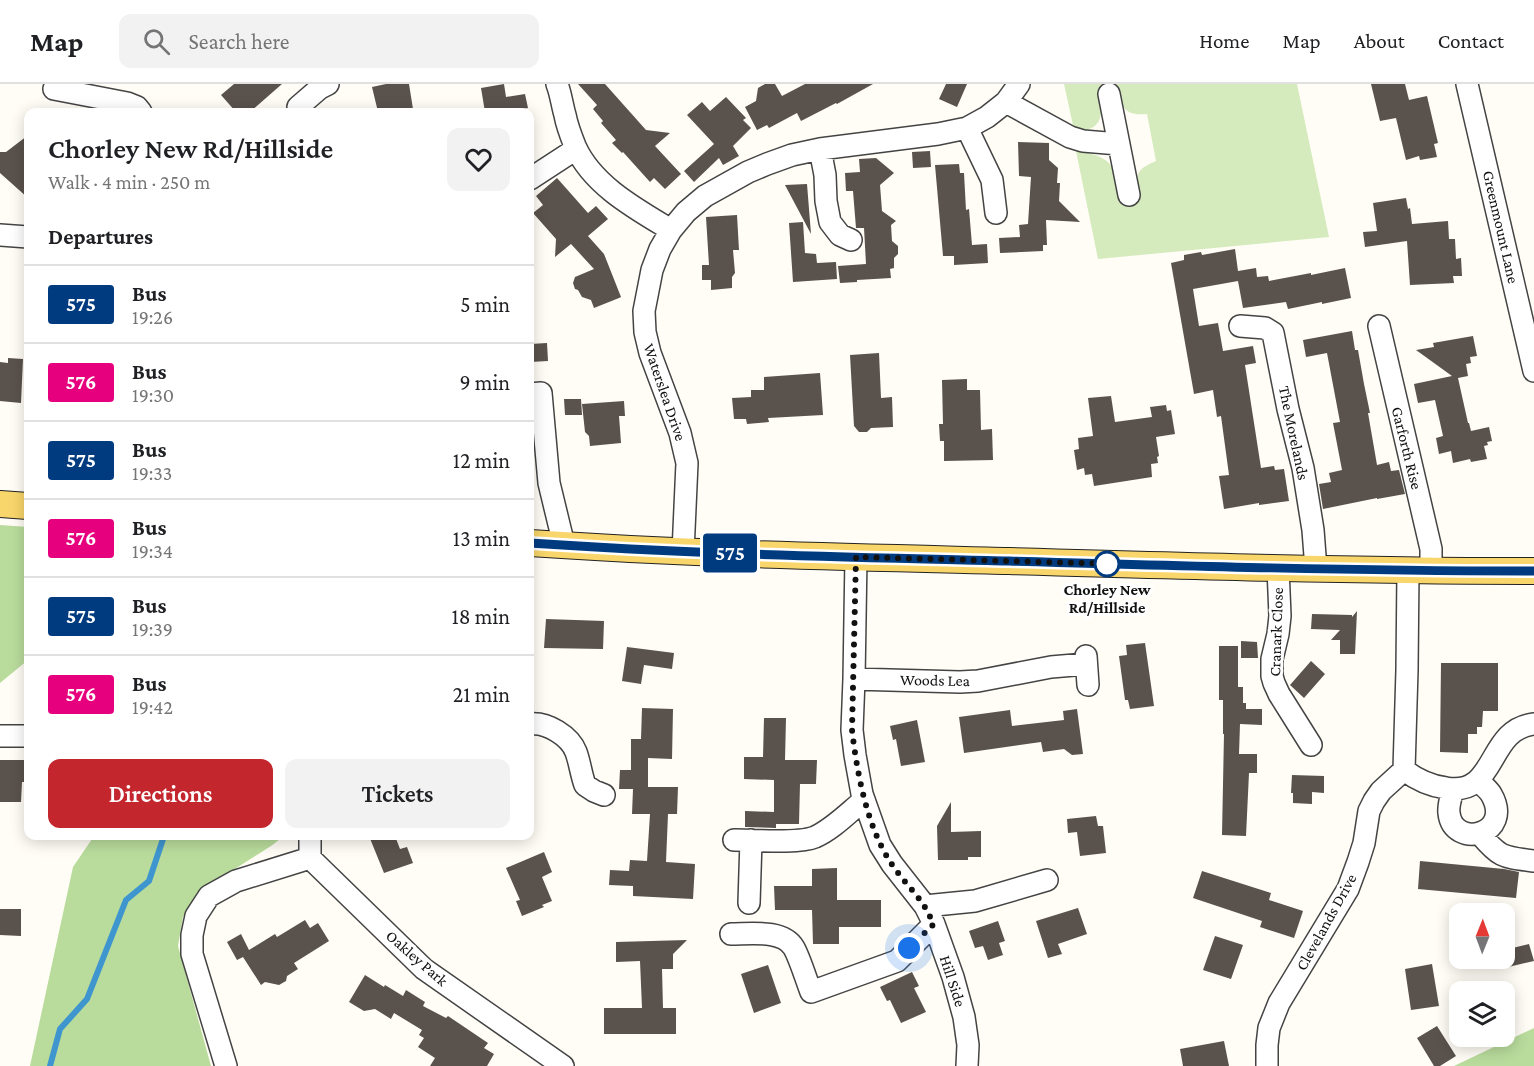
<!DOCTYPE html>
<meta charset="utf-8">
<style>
:root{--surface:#fff;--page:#f2f2f2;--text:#202124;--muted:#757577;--line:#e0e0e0;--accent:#c4262e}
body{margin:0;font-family:"Crimson Pro",serif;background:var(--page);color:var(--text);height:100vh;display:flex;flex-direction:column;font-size:22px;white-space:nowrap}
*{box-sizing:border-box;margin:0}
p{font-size:20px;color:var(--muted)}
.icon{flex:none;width:33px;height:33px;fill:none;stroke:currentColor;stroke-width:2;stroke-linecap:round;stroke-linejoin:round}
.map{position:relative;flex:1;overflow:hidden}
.panel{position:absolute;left:24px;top:24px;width:510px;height:732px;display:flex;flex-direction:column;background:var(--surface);border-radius:12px;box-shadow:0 3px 15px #0003}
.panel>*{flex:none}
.badge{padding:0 12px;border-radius:4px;font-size:21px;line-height:39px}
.needle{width:39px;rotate:1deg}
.buttons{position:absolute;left:1449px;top:819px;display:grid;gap:12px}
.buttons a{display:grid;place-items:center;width:66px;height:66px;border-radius:12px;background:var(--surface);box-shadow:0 3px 15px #0003;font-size:30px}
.you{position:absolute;width:30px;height:30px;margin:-15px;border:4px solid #fff;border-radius:50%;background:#1a73e8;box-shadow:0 0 0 9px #1a73e833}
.map>.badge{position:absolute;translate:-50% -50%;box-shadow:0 0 0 3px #fff}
h2{padding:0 24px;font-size:22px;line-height:54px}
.round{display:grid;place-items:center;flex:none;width:63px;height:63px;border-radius:12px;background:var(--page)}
.headline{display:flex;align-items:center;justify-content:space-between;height:102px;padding:0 24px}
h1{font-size:28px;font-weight:600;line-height:45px}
.button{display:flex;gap:12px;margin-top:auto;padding:12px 24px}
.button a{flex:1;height:69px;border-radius:12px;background:var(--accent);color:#fff;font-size:24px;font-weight:600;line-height:69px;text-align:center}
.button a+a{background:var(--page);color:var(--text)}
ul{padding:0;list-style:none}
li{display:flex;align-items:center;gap:18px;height:78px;padding:0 24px;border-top:2px solid var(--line)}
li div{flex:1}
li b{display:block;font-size:22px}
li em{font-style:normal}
li .badge{min-width:66px;font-weight:700;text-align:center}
header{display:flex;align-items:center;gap:36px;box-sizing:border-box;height:84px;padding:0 30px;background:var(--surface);border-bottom:2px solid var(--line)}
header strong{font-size:28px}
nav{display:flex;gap:33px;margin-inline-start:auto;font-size:21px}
.search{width:420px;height:54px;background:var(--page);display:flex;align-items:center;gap:15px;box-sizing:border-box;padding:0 21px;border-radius:12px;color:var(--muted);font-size:22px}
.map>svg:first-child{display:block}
</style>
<header>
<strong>Map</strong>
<div class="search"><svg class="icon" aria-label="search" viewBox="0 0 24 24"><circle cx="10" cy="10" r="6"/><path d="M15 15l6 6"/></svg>Search here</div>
<nav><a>Home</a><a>Map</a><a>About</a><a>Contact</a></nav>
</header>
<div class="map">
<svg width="1534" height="982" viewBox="0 0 1534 982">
<rect width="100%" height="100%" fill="#fffdf5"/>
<path fill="#d5ebbd" d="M1064,0H1297L1329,153L1098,175L1076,67C1117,73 1114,84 1123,119L1140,117C1136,93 1132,87 1156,77L1147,30C1122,32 1122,22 1117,1L1100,4C1102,27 1106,49 1074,46Z"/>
<path fill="#b9dc9c" d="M0,441L28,443V576L0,599Z
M94,752H284L271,762L197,809L183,833L178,862L211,982H30L73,783Z
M1534,944V982H1454Z"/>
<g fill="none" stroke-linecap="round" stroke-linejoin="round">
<path stroke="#3f96cf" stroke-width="6" d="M50,982L60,945L87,915L126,816L149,797L164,752"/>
</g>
<path fill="#5a524d" d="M234,0H282L250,28H236L221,11Z
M386,0H409L413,25L390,28H378L372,3Z
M504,0L506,13L525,10L528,24L504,28H485L481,4Z
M578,0H605L646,46L670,49L655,62L681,90L665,105L654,94L650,98L623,68L622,69L612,59L616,56L601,39L603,37L593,25L597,21Z
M765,0H775L782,12L805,0H873L837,20L836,19L801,37L797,29L769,44L767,41L757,46L745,23L756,17L758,4Z
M946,0H967L957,23L939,15Z
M1371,0H1405L1409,16L1427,12L1438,59L1434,60L1437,73L1420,76L1419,72L1406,76L1396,34L1380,37Z
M726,13L746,34L743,36L751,44L733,62L739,72L723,81L719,74L694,98L684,87L714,60L687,31L702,18L710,27Z
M27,52L26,70L28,71V114L0,89V68H6Z
M1018,58L1049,59V76L1058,84L1057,99H1060L1059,117L1080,138L1046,136L1047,161H1043V167L1000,169L999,154L1020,153L1019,141L1028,140L1031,93L1019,92Z
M930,67L931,83L913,84L912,68Z
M876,74L894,89L880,101L882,127L896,137L891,141L892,157L898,162V170L894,174V184L890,185L891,194L857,196V198L840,199L838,182L866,180L864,144H856L853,107H846L845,89L860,88L859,75Z
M959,80L960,89H964L966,126L969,125L972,161L987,160L988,179L954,181V172H943L935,81Z
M557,94L588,129L596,122L608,135L588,152L604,170L621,213L619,214L594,224L591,216L582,213L578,206L575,205L573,199L575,193L594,185L571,160L555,173L556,155L533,129L543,121L536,112Z
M807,100L811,150L785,101Z
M1406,114L1408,125L1410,124L1412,140L1448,137L1449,155H1455L1456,175L1461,174L1462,192H1453L1454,199L1410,201L1407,157L1365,163L1363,148L1377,147L1373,119Z
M737,131L739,166H733L735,189L732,193V204L711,206V196H702V181H709L706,133Z
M803,138L805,169L816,170L817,179L836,178L837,195L793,198L789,139Z
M1235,165L1238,187L1256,184L1257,193L1268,192L1269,197L1311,189V191L1345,184L1351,214L1322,220V218L1288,225L1286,218L1243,224L1238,197L1193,205L1199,242L1218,239L1223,267L1253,262L1256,279L1245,281L1261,384L1274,382L1275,386L1284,385L1289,417L1259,421V419L1224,425L1219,392L1229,391L1221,332L1217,333L1213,306L1194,310L1171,179L1184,176V171L1201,168L1202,171Z
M1352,247L1355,266H1358L1364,300L1370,329H1368L1377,381L1389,378L1391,387L1399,386L1405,410L1377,415V414L1323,425L1319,400L1331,398L1329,389L1342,386L1333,339L1340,338L1327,269L1306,273L1303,256Z
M1473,252L1477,272L1470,273L1471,279L1466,280L1468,292L1458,294L1468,339H1469L1471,347L1489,343L1492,357L1487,358L1488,361L1484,362L1487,375L1471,378L1470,375L1453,379L1451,367L1439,370L1436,354L1443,352L1435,316L1418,319L1414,300L1452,292L1416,266L1434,263L1433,259Z
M547,259L548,277L530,278V260Z
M879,269L881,314L892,313L893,343L871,344L867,348H859L854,342L850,271Z
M8,274L23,275L21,319L0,317V278L8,279Z
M820,289L823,331L768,334L769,338L747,340L746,335H734L732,314L751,313V306H764V293Z
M967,295V306H980L981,346L992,345L993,376L944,377V357H940L939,340H943L942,296Z
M1111,312L1115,338L1152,333L1150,323L1166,321L1167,327L1171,326L1175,350L1156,353L1159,372L1157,373L1158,379L1151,380L1152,393L1094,402L1092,390L1085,391L1084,384L1077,386L1074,366L1079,365L1078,354L1093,352L1088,314Z
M564,315H581L582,331H565Z
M624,317L625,332H619L621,359L590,362L589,352L585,348L582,320Z
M1357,527L1355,570H1340V556H1331L1340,546L1311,545L1312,530L1352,531V533Z
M546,535L604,537L603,565L544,564Z
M1241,557L1257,558L1258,574H1241Z
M1145,559L1154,622L1130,625L1128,616H1125L1119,572L1127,571L1126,561Z
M1219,562H1238V603H1243V619H1246V625H1262V641L1240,640L1239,670H1257V689H1249L1246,752L1222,751L1224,650H1223V616H1219Z
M627,563L674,569L672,585L644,581L641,600L622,597Z
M1311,577L1325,590L1304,614L1290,601Z
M1441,579H1498V627H1483L1482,643H1477V650H1468V669L1440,668Z
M642,624L673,625L672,675L648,674V703H678L677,730H668L666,778L695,780L693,815L633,812V802L609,801L610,786L629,787L630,776L647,777L650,730H632L633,705H619L620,686H631V655H641Z
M1077,625L1083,670L1072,671L1064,665L1043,668L1041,658L964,669L959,633L1010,626L1012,642L1064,636L1063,627Z
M764,634H786L785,676H817L816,700H800L799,740H776V744L745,743V727L774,728V696L744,695V673H763Z
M917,636L925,678L901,682L896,655L893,656L890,642Z
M0,676H25V698H22L21,718H0Z
M1292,691L1324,692V709L1312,708V720L1293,719V709H1291Z
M951,718V748L981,747V773H968V776H938L937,742Z
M1096,732L1098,742H1103L1106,769L1080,772L1077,748L1068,749L1067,735Z
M369,752H395L400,765L407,763L413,779L384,789Z
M544,768L552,788L542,793L552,817L542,821L544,823L522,832L516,817L520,816L506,784Z
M1420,777L1504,785L1519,788L1516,814L1418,805Z
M837,784V816H881V843H839V860H813L812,826H775L774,802H812V785Z
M1202,787L1271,809L1269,816L1303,827L1294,854L1260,843L1262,837L1193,814Z
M1078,824L1087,850L1058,860L1062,870L1048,874L1036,837Z
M0,825H21V852L0,851Z
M305,836L310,844L318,839L329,857L294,879L298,885L287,892L286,897L279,901L265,898L261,901L243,873L237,876L227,858L241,850L249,866L275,850L277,853Z
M998,837L1005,857L999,859L1003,871L988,876L983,862L975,864L969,847Z
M1215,852L1243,861L1231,895L1203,886Z
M687,856L673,870V885H662L663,924H676V950H604V924H642L640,877L616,878V858Z
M1529,860L1534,877L1504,884V866Z
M1432,880L1439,922L1411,926L1405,885Z
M768,881L781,919L754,929L741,890Z
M912,888L919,902L914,904L926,928L901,939L890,916L887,917L880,903Z
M365,891L384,903L385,901L403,912L406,906L425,918L423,922L446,934L448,932L488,959L484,964L494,970L487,982H430L435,974L418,963L424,954L419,951L422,946L394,929L391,935L375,925L364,927L349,918Z
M1437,942L1456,972L1440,982H1434L1417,954Z
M1224,957L1229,982H1183L1180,965Z"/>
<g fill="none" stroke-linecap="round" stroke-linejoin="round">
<defs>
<path id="minor" d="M557,0C561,10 562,21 565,31C567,42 571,52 575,62C592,101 636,125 671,146
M1467,0L1534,287
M54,5L127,19L137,23L141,28
M1109,10L1129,111
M1006,18L1070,53L1083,57L1119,60
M298,23L320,4L328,0
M967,44L992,96L996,129
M820,65L825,91L826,117L830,138L840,151L851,156
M530,95L576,65
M0,151L28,153
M1240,242L1265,244L1273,249L1288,325L1303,384L1313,446L1316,485
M1379,242L1431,465V487
M530,310L541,309L549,399L564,461
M683,468L687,379L680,349L650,269L645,248L644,227L652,186L660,165L671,146L686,128L705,112L748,88L767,80L792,71L820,65L938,50L967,44L987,33L1006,18L1019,0
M856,473L854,595L852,646L855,671L862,710L880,761L892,780L925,822L934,840L953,893L964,933L968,961L967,982
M1278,484L1280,532L1278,550L1272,575V592L1274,599L1279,610L1311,661
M1086,572L1088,601
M854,595L960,598L978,597L1051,583L1086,580
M530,640C547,638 570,652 576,668C580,679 581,690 585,701L594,707L604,711
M0,652H28
M1404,686C1417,696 1430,702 1446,704C1498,713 1486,645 1534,640
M1453,706C1451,713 1448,721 1449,729C1453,766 1515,751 1491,710C1488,705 1482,701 1478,696
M1480,750C1500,774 1503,773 1534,777
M310,752V774L424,885L563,982
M734,756C753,756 798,760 815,753C833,745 849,728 864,716
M749,819L751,756
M925,822L975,817L1047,796
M731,850C750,850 783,845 794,864C800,875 806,895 811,908L897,877L934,840
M226,982L192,870V851L196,832L209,812L236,797L310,774
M1267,982V961L1269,944L1279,919L1348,805L1358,778L1364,759L1369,727L1374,717L1381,707L1404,686L1407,586L1408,487"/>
<path id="major" d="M0,420L28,422
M530,459C689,470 849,473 1009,477C1184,482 1359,487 1534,487"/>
</defs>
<use href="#minor" stroke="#444" stroke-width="24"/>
<use href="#major" stroke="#222" stroke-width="28"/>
<use href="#minor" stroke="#fff" stroke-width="21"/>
<use href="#major" stroke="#f9d66b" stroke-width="26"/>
</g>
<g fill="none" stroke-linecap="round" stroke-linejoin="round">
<defs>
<path id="line" d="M530,459C689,470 849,473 1009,477C1184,482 1359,487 1534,487"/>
</defs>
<use href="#line" stroke="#fff" stroke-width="14"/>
<use href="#line" stroke="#003b80" stroke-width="9"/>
<path stroke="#111" stroke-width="6" stroke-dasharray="0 10.8" d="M909,864L934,840C930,833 927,826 923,820C913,806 900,793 891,779C867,743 857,689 852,646L856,473L1117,480H1107"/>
</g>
<circle fill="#fff" stroke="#003b80" stroke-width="3" cx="1107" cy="480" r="12"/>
<g text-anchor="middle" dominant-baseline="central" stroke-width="6" stroke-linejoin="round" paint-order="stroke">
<g font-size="16" fill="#111" stroke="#fff">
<text transform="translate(1501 143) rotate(77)">Greenmount Lane</text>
<text transform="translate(665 308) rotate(71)">Waterslea Drive</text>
<text transform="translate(1294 349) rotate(78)">The Morelands</text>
<text transform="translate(1407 364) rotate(76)">Garforth Rise</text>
<text transform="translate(1276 548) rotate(-88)">Cranark Close</text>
<text transform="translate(935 596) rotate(1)">Woods Lea</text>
<text transform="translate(1326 838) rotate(-61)">Clevelands Drive</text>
<text transform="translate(417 874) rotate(41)">Oakley Park</text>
<text transform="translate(953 897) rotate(72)">Hill Side</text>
</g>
<g font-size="16" font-weight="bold" fill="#111" stroke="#fff">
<text x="1107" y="505">Chorley New<tspan x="1107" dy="18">Rd/Hillside</tspan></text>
</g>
</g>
</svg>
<div class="buttons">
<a><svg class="needle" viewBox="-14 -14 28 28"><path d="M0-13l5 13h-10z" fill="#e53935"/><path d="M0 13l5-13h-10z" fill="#757577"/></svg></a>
<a><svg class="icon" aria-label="layers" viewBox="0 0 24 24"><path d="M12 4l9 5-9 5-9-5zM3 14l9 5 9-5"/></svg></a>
</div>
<div class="you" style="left:909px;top:864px"></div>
<b class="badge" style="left:730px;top:469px;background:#003b80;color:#fff">575</b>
<section class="panel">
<div class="headline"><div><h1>Chorley New Rd/Hillside</h1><p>Walk · 4 min · 250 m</p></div><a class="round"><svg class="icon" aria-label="heart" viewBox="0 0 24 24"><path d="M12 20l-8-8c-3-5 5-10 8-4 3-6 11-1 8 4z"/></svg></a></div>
<h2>Departures</h2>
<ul>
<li><span class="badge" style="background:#003b80;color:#fff">575</span><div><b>Bus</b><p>19:26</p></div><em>5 min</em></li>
<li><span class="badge" style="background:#e6007e;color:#fff">576</span><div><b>Bus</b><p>19:30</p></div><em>9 min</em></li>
<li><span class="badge" style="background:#003b80;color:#fff">575</span><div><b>Bus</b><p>19:33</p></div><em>12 min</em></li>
<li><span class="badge" style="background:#e6007e;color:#fff">576</span><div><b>Bus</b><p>19:34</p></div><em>13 min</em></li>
<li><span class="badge" style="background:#003b80;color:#fff">575</span><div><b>Bus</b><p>19:39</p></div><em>18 min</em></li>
<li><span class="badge" style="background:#e6007e;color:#fff">576</span><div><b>Bus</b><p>19:42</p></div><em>21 min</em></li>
</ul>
<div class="button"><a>Directions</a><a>Tickets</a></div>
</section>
</div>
